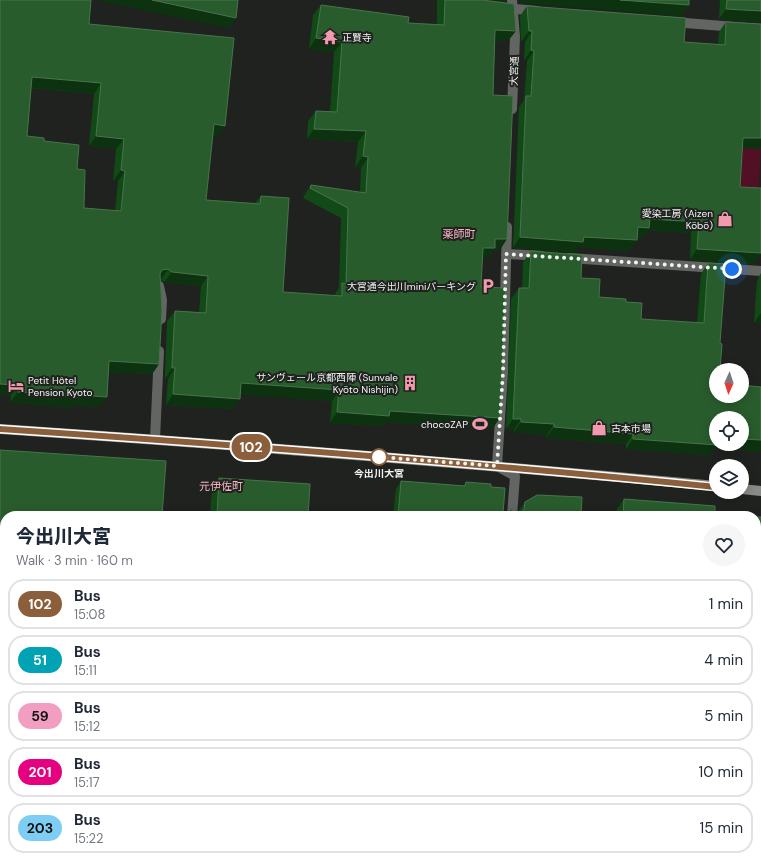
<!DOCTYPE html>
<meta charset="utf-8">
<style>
:root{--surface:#fff;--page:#f6f6f7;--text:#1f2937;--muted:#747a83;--line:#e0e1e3}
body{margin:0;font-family:"DM Sans","Noto Sans JP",sans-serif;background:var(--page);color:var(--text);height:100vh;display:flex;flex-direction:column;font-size:15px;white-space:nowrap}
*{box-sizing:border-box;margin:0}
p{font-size:13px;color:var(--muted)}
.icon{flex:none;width:22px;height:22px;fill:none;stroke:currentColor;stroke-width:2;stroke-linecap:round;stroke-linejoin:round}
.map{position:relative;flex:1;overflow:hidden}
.details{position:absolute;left:0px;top:511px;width:761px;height:356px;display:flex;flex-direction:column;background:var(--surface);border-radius:16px 16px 0 0;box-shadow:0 2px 10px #0003}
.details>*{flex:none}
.badge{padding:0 8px;border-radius:13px;font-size:14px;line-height:26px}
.needle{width:26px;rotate:183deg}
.controls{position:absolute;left:709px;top:363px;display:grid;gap:8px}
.controls a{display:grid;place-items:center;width:40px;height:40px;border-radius:50%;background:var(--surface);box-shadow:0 2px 10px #0003;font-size:20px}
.you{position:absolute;width:20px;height:20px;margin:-10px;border:3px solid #fff;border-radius:50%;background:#1a73e8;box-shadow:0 0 0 6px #1a73e833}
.map>.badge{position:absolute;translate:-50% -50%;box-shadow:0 0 0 2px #fff}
.round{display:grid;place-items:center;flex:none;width:42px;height:42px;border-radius:21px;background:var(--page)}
.overview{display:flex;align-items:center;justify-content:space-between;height:68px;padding:0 16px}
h1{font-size:19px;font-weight:800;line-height:30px}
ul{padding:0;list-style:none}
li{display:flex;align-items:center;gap:12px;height:50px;margin:0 8px 6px;padding:0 8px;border:2px solid var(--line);border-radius:16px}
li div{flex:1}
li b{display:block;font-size:15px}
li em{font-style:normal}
li .badge{min-width:44px;font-weight:700;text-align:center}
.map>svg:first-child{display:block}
</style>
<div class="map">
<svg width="761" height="867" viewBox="0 0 761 867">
<rect width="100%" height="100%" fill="#1f221f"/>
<path fill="#511025" d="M729,147L761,148L758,199L715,182Z"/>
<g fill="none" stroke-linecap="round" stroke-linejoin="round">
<path stroke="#636563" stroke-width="10" d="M512,0L515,37L512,109
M505,8L537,11
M673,22L761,29
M507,227L503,372L497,466L515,476L512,516
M506,254L542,256
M569,258L761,271
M159,286L162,300L161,319
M155,439L159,351"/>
<path stroke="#898b88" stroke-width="10" d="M0,429C239,445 478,464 716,486
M742,489L761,491"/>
</g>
<path fill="#114a16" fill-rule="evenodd" d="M0,0L89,24L217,136H213L206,200L255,203L261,196L283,292L335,296V294L339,288L341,218L303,198L304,196L311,185L360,192L361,168L355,167L358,142L307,139L308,121L316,111H330L334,52L309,49L313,15L321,5L408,23L437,24V0H482L508,41L495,40L493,95L500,250L494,249L488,258H482L481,287L493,428L385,422L382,426L330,423L332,401L240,394L233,409L166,405L168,379H165V375L167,321L175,311L199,312L201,286L164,282L161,280L159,364L152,374L108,372L99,407L73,405L72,408L10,402L11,395H0ZM31,88L94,94L89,146L116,149L113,181H118L115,211L84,208L77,169L44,141L27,136Z
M720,0H761V22L719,19Z
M527,6L684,42L718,44L719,32L726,22L761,149L742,148L740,187L754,264L690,260L691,233L648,230L642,238H637V240L629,251L579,247L576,252L513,248L519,107L524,100L527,61H524L525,42H521L520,16Z
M531,251L581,278L599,297L626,302L641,319L697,323L701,274L708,263L720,343L716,396L761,387V452L716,447L710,455L626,449V444L546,438L547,435L514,432V430L506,429L511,299L519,288H522L523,262Z
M761,273V324L754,323L757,280Z
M219,478L308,516H210L212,488Z
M401,481L463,486L466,482L491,487L503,514L519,513V510L525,502L581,516H393L396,489Z
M624,499L715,515L738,516H616L617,509Z
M581,862H756L761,867H578Z"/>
<path fill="#0c320f" d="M94,0H152L236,18L229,28Z
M494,0H507L506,2Z
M521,0H620L689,5L681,16L519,3Z
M726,9L761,11V22L719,19Z
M495,30L516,31L508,41L488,40Z
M529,31H532L525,42H521Z
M316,38L342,42L334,52L309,49Z
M531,50L534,51L527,61H524Z
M32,77L101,83L94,94L25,87Z
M214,124L225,126L217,136L207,135Z
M314,129L366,131L358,142L307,139Z
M96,136L124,139L116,149L89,146Z
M743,138H761V149L735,148Z
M363,156L368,157L361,168L355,167Z
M121,170L125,171L118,181H113Z
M650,219L699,222L691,233L648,230L642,238H630L638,227Z
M520,237H584L637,240L629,251L579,247L576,252L513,248Z
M495,239H507L500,250L494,249L488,258H475L483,248Z
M697,249L761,253V255L754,264L690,260Z
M168,269L161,280L155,281L162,270Z
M172,272L208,276L201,286L164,282Z
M761,313V324L754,323Z
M109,361L159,364L152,374L102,372Z
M172,368H175L168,379H165Z
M241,383L339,390L332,401L234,394Z
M0,384L18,385L11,395H0Z
M18,392L79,395L107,397L99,407L73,405L72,408L10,402Z
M173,394L240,399L233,409L166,405Z
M390,411L500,418L493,428L385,422L382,426L330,423L337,412Z
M513,419H521L514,430L506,429Z
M521,422L554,424L547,435L514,432Z
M554,427L633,434L626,444L546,438Z
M633,439L716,444H742V439L761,440V452L716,447L710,455L626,449Z
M756,577H761V587H756Z
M756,800L761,801V812L756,811Z"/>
<path fill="#295c2d" stroke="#48744c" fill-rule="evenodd" d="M0,0H91L89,24L234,38L225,126L214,124L206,200L260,204L261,196L289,198L283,292L342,296V283L346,284L348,208L310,188L311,185L366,193L368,157L363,156L366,131L314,129L316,111L337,112L342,42L316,38L321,5L409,17L408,23L444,25L445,0H482L514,4L516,31L495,30L493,95L513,96L507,239H495V248H483L481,287L506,288L500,418L390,411L389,416L337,412L339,390L241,383L240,399L173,394L175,368H172V365L175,311L206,313L208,276L172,272L168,269L162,270L160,274L162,310L159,364L109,361L107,397L79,395V397L18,392V385L0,384ZM32,77L101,83L96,136L124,139L121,170L125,171L121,211L84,208L85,170L77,169L79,145L44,141V138L27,136Z
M152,0H238L236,18Z
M620,0H689V5Z
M727,0H761V11L726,9Z
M527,6L686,18L684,42L725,45L726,22L761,24V138H743L740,187L761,188V253L697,249L699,222L650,219L649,228L638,227L637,240L584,237L583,242L520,237L526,96H531L534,51L531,50L532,31H529Z
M531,251L582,255L581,278L600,279L599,297L626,299V302L642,303L641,319L704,323L708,263L726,264L720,343L722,344L720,370H716V396H742V385L761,387V440L742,439V418H716V444H717V445L633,439V434L554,427V424L521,422V419H513L519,288H529Z
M0,450L166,461L162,516H5V862H490V863H496V862H542L541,867H0Z
M219,478L310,484L308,516H217Z
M401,481L465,486L466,482L491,484V487L505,488L503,514L512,509L514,513H521L524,509L525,502L537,495L582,497L581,516H398Z
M624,499L715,506V515L738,516H623Z
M756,517H761V577H757L756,580Z
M756,639L761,640V727L756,737Z
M756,742L761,743V801L756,800Z
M756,840H761V867H582L583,862H756Z"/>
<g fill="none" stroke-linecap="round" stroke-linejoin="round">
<defs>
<path id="line" d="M0,429C239,445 478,463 716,487"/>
</defs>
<use href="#line" stroke="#fff" stroke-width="9"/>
<use href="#line" stroke="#8b5e3c" stroke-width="6"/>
<path stroke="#f1f3f1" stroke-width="4" stroke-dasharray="0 7.2" d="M379,457L497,466L503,372L506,254L732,269"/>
</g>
<defs>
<symbol id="temple-bare" viewBox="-9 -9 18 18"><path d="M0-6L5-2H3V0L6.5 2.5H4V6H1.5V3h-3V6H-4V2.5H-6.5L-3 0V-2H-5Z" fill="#f29aad" stroke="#1f221f" stroke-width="2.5" paint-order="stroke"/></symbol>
<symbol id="shop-bare" viewBox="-9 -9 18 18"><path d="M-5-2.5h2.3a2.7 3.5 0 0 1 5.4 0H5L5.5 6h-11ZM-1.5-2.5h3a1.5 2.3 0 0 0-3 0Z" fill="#f29aad" stroke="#1f221f" stroke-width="2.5" paint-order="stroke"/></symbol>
<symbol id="parking-bare" viewBox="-9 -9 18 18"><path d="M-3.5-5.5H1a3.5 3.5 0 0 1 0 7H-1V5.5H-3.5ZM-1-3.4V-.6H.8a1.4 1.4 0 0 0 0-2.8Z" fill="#f29aad" stroke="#1f221f" stroke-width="2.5" paint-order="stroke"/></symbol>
<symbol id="building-bare" viewBox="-9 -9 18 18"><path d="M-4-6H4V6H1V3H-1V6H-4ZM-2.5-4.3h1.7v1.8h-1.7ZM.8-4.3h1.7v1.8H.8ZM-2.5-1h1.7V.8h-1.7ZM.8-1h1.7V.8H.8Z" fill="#f29aad" stroke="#1f221f" stroke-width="2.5" paint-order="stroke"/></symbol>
<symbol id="hotel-bare" viewBox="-9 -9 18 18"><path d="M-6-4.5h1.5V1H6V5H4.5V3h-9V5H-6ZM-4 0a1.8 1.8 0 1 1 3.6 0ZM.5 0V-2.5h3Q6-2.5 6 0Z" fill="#f29aad" stroke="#1f221f" stroke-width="2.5" paint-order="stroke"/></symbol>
<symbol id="stadium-bare" viewBox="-9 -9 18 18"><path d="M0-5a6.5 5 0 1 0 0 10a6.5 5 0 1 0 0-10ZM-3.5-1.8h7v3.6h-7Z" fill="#f29aad" stroke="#1f221f" stroke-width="2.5" paint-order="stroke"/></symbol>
</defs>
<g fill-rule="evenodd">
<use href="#temple-bare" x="319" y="26" width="22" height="22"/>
<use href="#shop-bare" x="714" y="208" width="22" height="22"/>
<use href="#parking-bare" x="477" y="275" width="22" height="22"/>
<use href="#building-bare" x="399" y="372" width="22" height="22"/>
<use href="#hotel-bare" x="5" y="375" width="22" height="22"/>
<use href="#stadium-bare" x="469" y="413" width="22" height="22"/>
<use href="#shop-bare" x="588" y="417" width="22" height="22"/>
</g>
<circle fill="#fff" stroke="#8b5e3c" stroke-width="2" cx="379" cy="457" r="8"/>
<g text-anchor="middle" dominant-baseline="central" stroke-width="4" stroke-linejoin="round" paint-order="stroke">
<g font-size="10" fill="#f1f3f1" stroke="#1f221f" text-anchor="end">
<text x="342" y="37" text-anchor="start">正賢寺</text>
<text x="713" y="213">愛染工房 (Aizen<tspan x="713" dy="12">Kōbō)</tspan></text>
<text x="476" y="286">大宮通今出川miniパーキング</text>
<text x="398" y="377">サンヴェール京都西陣 (Sunvale<tspan x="398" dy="12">Kyōto Nishijin)</tspan></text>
<text x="28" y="380" text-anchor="start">Petit Hôtel<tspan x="28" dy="12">Pension Kyoto</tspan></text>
<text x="468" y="424">chocoZAP</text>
<text x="611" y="428" text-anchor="start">古本市場</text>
</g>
<g font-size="10" fill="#f1f3f1" stroke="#1f221f">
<text transform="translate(514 71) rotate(-88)">大宮通</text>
</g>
<g font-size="10" font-weight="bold" fill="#f1f3f1" stroke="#1f221f">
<text x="379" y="473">今出川大宮</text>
</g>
<g font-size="11" fill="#f6b3c0" stroke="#1f221f">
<text x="459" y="234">薬師町</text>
<text x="221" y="486">元伊佐町</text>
</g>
</g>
</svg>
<div class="controls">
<a><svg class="needle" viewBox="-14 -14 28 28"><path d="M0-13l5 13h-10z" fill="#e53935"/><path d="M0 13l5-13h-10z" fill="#747a83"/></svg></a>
<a><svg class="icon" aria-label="locate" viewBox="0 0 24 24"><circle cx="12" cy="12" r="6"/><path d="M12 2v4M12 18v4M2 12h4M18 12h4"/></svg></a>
<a><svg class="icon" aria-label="layers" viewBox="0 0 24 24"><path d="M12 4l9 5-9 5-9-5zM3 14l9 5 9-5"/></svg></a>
</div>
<div class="you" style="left:732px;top:269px"></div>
<b class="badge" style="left:251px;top:447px;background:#8b5e3c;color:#fff">102</b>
<section class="details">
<div class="overview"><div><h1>今出川大宮</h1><p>Walk · 3 min · 160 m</p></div><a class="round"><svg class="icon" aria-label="heart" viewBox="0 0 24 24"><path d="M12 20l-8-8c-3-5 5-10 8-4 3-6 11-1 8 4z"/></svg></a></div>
<ul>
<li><span class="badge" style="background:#8b5e3c;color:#fff">102</span><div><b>Bus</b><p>15:08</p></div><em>1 min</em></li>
<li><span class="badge" style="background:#00a3b4;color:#fff">51</span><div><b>Bus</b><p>15:11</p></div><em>4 min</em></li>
<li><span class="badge" style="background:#f19ec2;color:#111">59</span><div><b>Bus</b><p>15:12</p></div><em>5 min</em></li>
<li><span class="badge" style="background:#e4007f;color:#fff">201</span><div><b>Bus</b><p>15:17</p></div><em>10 min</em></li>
<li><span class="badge" style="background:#7ecef4;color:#111">203</span><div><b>Bus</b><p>15:22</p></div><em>15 min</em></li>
</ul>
</section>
</div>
